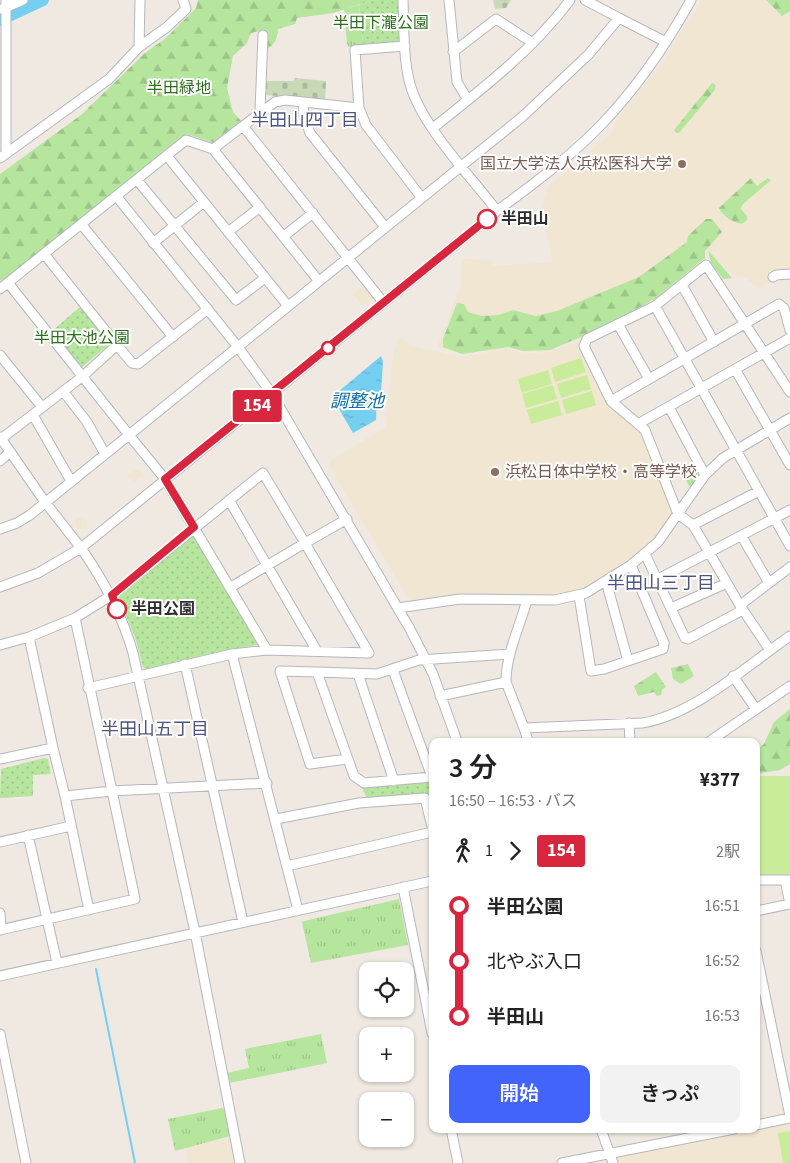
<!DOCTYPE html>
<html lang="ja">
<meta charset="utf-8">
<style>
:root{--surface:#fff;--page:#f2f2f2;--text:#222;--muted:#767676;--accent:#4264fb}
body{margin:0;font-family:"Source Sans 3","Noto Sans JP",sans-serif;background:var(--page);color:var(--text);height:100vh;display:flex;flex-direction:column;font-size:19px;white-space:nowrap}
*{box-sizing:border-box;margin:0}
p{font-size:16px;color:var(--muted)}
.icon{flex:none;width:28px;height:28px;fill:none;stroke:currentColor;stroke-width:2;stroke-linecap:round;stroke-linejoin:round}
.map{position:relative;flex:1;overflow:hidden}
.details{position:absolute;left:429px;top:738px;width:331px;height:395px;display:flex;flex-direction:column;background:var(--surface);border-radius:10px;box-shadow:0 1px 4px #0004}
.details>*{flex:none}
.badge{padding:0 10px;border-radius:4px;font-size:18px;line-height:32px}
.controls{position:absolute;left:359px;top:962px;display:grid;gap:10px}
.controls a{display:grid;place-items:center;width:55px;height:55px;border-radius:10px;background:var(--surface);box-shadow:0 1px 4px #0004;font-size:25px}
.map>.badge{position:absolute;translate:-50% -50%;box-shadow:0 0 0 2px #fff}
.legs{display:flex;align-items:center;gap:8px;height:55px;padding:0 20px;font-size:16px}
.legs p{margin-inline-start:auto}
.head{display:flex;align-items:center;justify-content:space-between;height:85px;padding:0 20px}
h1{font-size:28px;font-weight:600;line-height:38px}
.primary-button{display:flex;gap:10px;margin-top:auto;padding:10px 20px}
.primary-button a{flex:1;height:58px;border-radius:10px;background:var(--accent);color:#fff;font-size:20px;font-weight:600;line-height:58px;text-align:center}
.primary-button a+a{background:var(--page);color:var(--text)}
ul{padding:0 20px;list-style:none}
li{display:flex;align-items:center;gap:18px;height:55px;font-size:19px}
li i{display:grid;place-items:center;width:8px;height:100%;margin:0 6px;background:currentColor}
li i::after{content:'';width:12px;height:12px;margin:-6px;border:4px solid;border-radius:50%;background:var(--surface)}
li p{margin-inline-start:auto}
li:first-child i{background:linear-gradient(#0000 50%,currentColor 0)}
li:last-child i{background:linear-gradient(currentColor 50%,#0000 0)}
.map>svg:first-child{display:block}
</style>
<div class="map">
<svg width="790" height="1163" viewBox="0 0 790 1163">
<defs>
<pattern id="grass-tufts" width="24" height="20" patternUnits="userSpaceOnUse" patternTransform="scale(1.25)"><rect width="24" height="20" fill="#b6e59e"/><path d="M3 7l-1-3M5 7V3M7 7l1-3M15 17l-1-3M17 17v-4M19 17l1-3" fill="none" stroke="#9dc588"/></pattern>
<pattern id="forest-firs" width="22" height="20" patternUnits="userSpaceOnUse" patternTransform="scale(1.25)"><rect width="22" height="20" fill="#b6e59e"/><path d="M5 1l3.5 6h-7zM16 11l3.5 6h-7z" fill="#9dc588"/></pattern>
<pattern id="cemetery-stones" width="16" height="16" patternUnits="userSpaceOnUse" patternTransform="scale(1.25)"><rect width="16" height="16" fill="#c8d9b8"/><path d="M2 7V4a2 2 0 0 1 4 0v3zM10 15v-3a2 2 0 0 1 4 0v3z" fill="#acbb9e"/></pattern>
<pattern id="park-dots" width="8" height="8" patternUnits="userSpaceOnUse" patternTransform="scale(1.25)"><rect width="8" height="8" fill="#b6e59e"/><path d="M2 2h.1M6 6h.1" fill="none" stroke="#9dc588" stroke-width="1.8" stroke-linecap="round"/></pattern>
<pattern id="water-ripples" width="26" height="14" patternUnits="userSpaceOnUse" patternTransform="scale(1.25)"><rect width="26" height="14" fill="#75cff0"/><path d="M2 4q2-2 4 0t4 0M15 11q2-2 4 0t4 0" fill="none" stroke="#66b2ce"/></pattern>
</defs>
<rect width="100%" height="100%" fill="#efe9e1"/>
<path fill="#f0e6d1" d="M702,0H766L782,16L790,11V288L787,277L775,278L759,288L743,276H734L708,249L705,251V258L656,298L581,337L550,350L523,351L508,347L462,354L437,347L461,286L462,259L491,260L493,266L553,262L541,213L548,187L613,132L614,124L662,63Z
M363,286L373,297L367,305L364,302L362,305L353,294Z
M399,337L414,347L462,357L507,348L522,354L550,352L578,342L609,404L643,433L668,498L672,511L670,520L644,551L601,581L576,592L556,598L491,594L450,595L410,601L330,467V461L386,427L393,354Z
M136,469L144,474L134,482L128,475Z
M75 523a6 6 0 1 1 12 0a6 6 0 1 1-12 0Z
M790,1124V1163H620L618,1157Z
M233,1138L238,1163H188L185,1147Z"/>
<path fill="url(#grass-tufts)" d="M359,5L363,45L349,47L347,44L344,9Z
M708,250L732,278L723,279L711,263Z
M399,899L408,945L311,963L302,922L304,921Z
M321,1034L327,1063L229,1083L227,1073L249,1068L245,1049Z
M222,1108L225,1110L230,1136L175,1151L168,1119Z"/>
<path fill="url(#forest-firs)" d="M198,0H373L333,13L297,18L295,24L278,29C277,40 275,44 266,50L265,39L268,35L265,32L259,31L251,33L247,43L233,56L227,88L233,112L241,121L214,143L187,134L11,275L0,281V174L81,115L145,53L166,38L196,8Z
M766,0H790V11L782,16Z
M712,83L716,85L714,91L679,133H676L674,130Z
M751,178L757,186L768,178L771,180L742,205L741,209L747,216V220L742,224C734,223 722,216 719,208Z
M706,219H712L722,232L705,251V258L656,298L642,306L581,337L550,350L523,351L508,347L462,354L443,347V339L457,303L464,304L468,312L482,316L498,315L513,310L536,316L557,311L639,277L687,242L688,236Z
M688,664L694,676L681,684L673,679L671,668Z
M656,672L666,687L662,690L661,695L657,696L654,692L638,696L634,686Z
M790,709V764L780,770L756,774V750L764,744L774,722Z"/>
<path fill="url(#cemetery-stones)" d="M493,0H511L506,8L495,9Z
M295,78L326,81L325,100L265,95V81H293Z"/>
<path fill="url(#park-dots)" d="M373,0H399L402,40L398,43L363,45L359,5Z
M81,306L111,343L81,368L52,331Z
M697,466L700,470L690,488L685,478Z
M193,533L259,643L257,645L231,649L146,669L143,667L135,637L118,596L119,591Z
M44,758L48,759L51,774L33,775V796L0,798L1,769Z
M432,781V793L367,798L361,786Z"/>
<path fill="#c9ec9a" d="M581,358L586,372L555,382L551,368Z
M548,370L552,384L522,393L518,379Z
M587,375L591,389L561,398L557,384Z
M553,385L557,399L526,408L522,394Z
M592,391L596,405L566,414L562,400Z
M558,401L562,415L531,424L527,410Z
M756,776H790V876L756,875Z
M790,1131V1163H783L778,1133Z"/>
<path fill="url(#water-ripples)" d="M381,356L383,361L381,393L377,394L376,420L353,433L332,397Z"/>
<g fill="none" stroke-linecap="round" stroke-linejoin="round">
<path stroke="#75cff0" stroke-width="2" d="M96,969L135,1163"/>
<path stroke="#75cff0" stroke-width="12" d="M0,20L43,0"/>
<defs>
<path id="minor" d="M6,0V153
M403,0C404,27 403,58 410,84C422,127 470,175 497,211
M449,0L457,82L468,100
M585,0L619,18
M2,9L23,0
M405,46L355,50L359,108L366,125L421,197
M139,47L140,0
M453,52L496,19L533,43
M303,102L304,116L310,133L385,227
M260,111L263,35
M243,126L275,102L285,100L359,108
M433,128C482,89 533,50 570,0
M213,149L318,280
M167,156L288,306
M0,158L109,79L139,47L167,27L186,9L183,0
M137,180L236,300L265,278
M117,197L238,347L272,394L410,629L433,674L457,741
M82,225L173,337
M228,232L260,207
M284,236L313,213
M153,243L204,202
M773,277L776,275L790,274
M682,285L714,342
M0,289L186,140L213,149L243,126L383,302
M655,306L790,546
M619,326L649,379
M117,345L132,363L138,364L208,309
M0,355L42,407
M735,369L790,465
M63,391L87,422L105,454
M611,401L779,304L784,308L790,330
M669,407L705,475
M33,415L71,481
M638,424L790,338
M0,437L45,502L81,548L38,573L0,587
M1,439L83,376L117,345L45,255
M0,461L10,452
M229,500L317,651
M693,525L759,491
M0,529L17,523L30,515L129,435L9,284
M742,537L769,583
M645,554L685,638L688,639L739,612L743,603L790,567
M658,579L790,510
M606,581L628,661
M579,596L591,671L604,669L663,649L664,643L631,565
M398,608L460,599L555,600L586,593L631,565L658,542L705,475L723,458L790,418
M671,608L727,583
M75,618L112,595L263,473L305,543L347,519
M0,645L29,637
M267,650L165,479L129,435L522,117L588,55L619,18L666,42
M770,650L741,607L693,525L678,514L645,430L611,401L584,346L587,339L655,306L706,265L790,392
M232,654L298,910
M185,664L243,922
M393,670L432,777
M317,672L280,671L310,764L347,759
M358,674L394,781
M733,676L756,709
M88,688L232,654L267,650L369,653L305,543L231,587
M440,696L506,682
M629,723L630,741
M524,728L506,682C506,654 520,626 527,600
M528,741L524,728L642,723C694,715 746,666 790,636
M710,741L790,686
M53,748L29,637L75,618L112,791L267,783
M0,759L53,748L65,796
M432,777L364,783L354,776L317,672L377,674L419,660L510,654
M276,819L359,803L425,798L432,827
M28,835L57,963
M0,842L71,826
M287,866L432,832
M756,880H790
M403,887L432,1033
M756,911L790,904L785,880
M0,913L1,930
M0,930L135,899L112,791L65,796L89,910
M756,951L790,1116
M0,976L432,881
M0,1034L26,1163
M756,1125L790,1118
M451,1129L458,1163
M601,1129L613,1163
M240,1163L195,932L133,653C122,614 104,581 81,548L497,211C533,184 569,158 600,126C636,89 666,45 691,0
M562,1163L734,1129"/>
</defs>
<use href="#minor" stroke="#b4b7c1" stroke-width="11"/>
<use href="#minor" stroke="#fff" stroke-width="9"/>
</g>
<g fill="none" stroke-linecap="round" stroke-linejoin="round">
<defs>
<path id="line-1" d="M117,609L112,595L194,527L165,479L487,219"/>
</defs>
<use href="#line-1" stroke="#fff" stroke-width="11"/>
<use href="#line-1" stroke="#d7263d" stroke-width="8"/>
</g>
<g fill="#8d6e63" stroke="#fff" stroke-width="2">
<circle cx="682" cy="164" r="5"/>
<circle cx="495" cy="472" r="5"/>
</g>
<g fill="#fff" stroke="#d7263d" stroke-width="2.5">
<circle cx="487" cy="219" r="9"/>
<circle cx="328" cy="348" r="6"/>
<circle cx="117" cy="609" r="9"/>
</g>
<g text-anchor="middle" dominant-baseline="central" stroke-width="4" stroke-linejoin="round" paint-order="stroke">
<g font-size="16" fill="#2c6e1b" stroke="#fff">
<text x="381" y="23">半田下瀧公園</text>
<text x="179" y="88">半田緑地</text>
<text x="82" y="338">半田大池公園</text>
</g>
<g font-size="16" fill="#785e54" stroke="#fff" text-anchor="end">
<text x="672" y="164">国立大学法人浜松医科大学</text>
<text x="505" y="472" text-anchor="start">浜松日体中学校・高等学校</text>
</g>
<g font-size="16" font-weight="bold" fill="#2e2e2e" stroke="#fff" text-anchor="start">
<text x="501" y="219">半田山</text>
<text x="131" y="609">半田公園</text>
</g>
<g font-size="18" fill="#4d5680" stroke="#fff">
<text x="305" y="120">半田山四丁目</text>
<text x="661" y="583">半田山三丁目</text>
<text x="155" y="729">半田山五丁目</text>
</g>
<g font-size="18" font-style="italic" fill="#0d6fa3" stroke="#fff">
<text x="357" y="401">調整池</text>
</g>
</g>
</svg>
<div class="controls">
<a><svg class="icon" aria-label="locate" viewBox="0 0 24 24"><circle cx="12" cy="12" r="6"/><path d="M12 2v4M12 18v4M2 12h4M18 12h4"/></svg></a>
<a>+</a>
<a>−</a>
</div>
<b class="badge" style="left:257px;top:406px;background:#d7263d;color:#fff">154</b>
<section class="details">
<div class="head"><div><h1>3 分</h1><p>16:50 – 16:53 · バス</p></div><b>¥377</b></div>
<div class="legs"><svg class="icon" aria-label="walk" viewBox="0 0 24 24"><circle cx="13" cy="4" r="2"/><path d="M13 8l-2 6 4 7M11 14l-3 7M7 12l3-4h3l4 4"/></svg>1<svg class="icon" aria-label="forward" viewBox="0 0 24 24"><path d="M9 5l7 7-7 7"/></svg><b class="badge" style="background:#d7263d;color:#fff">154</b><p>2駅</p></div>
<ul>
<li><i style="color:#d7263d"></i><b>半田公園</b><p>16:51</p></li>
<li><i style="color:#d7263d"></i><span>北やぶ入口</span><p>16:52</p></li>
<li><i style="color:#d7263d"></i><b>半田山</b><p>16:53</p></li>
</ul>
<div class="primary-button"><a>開始</a><a>きっぷ</a></div>
</section>
</div>
